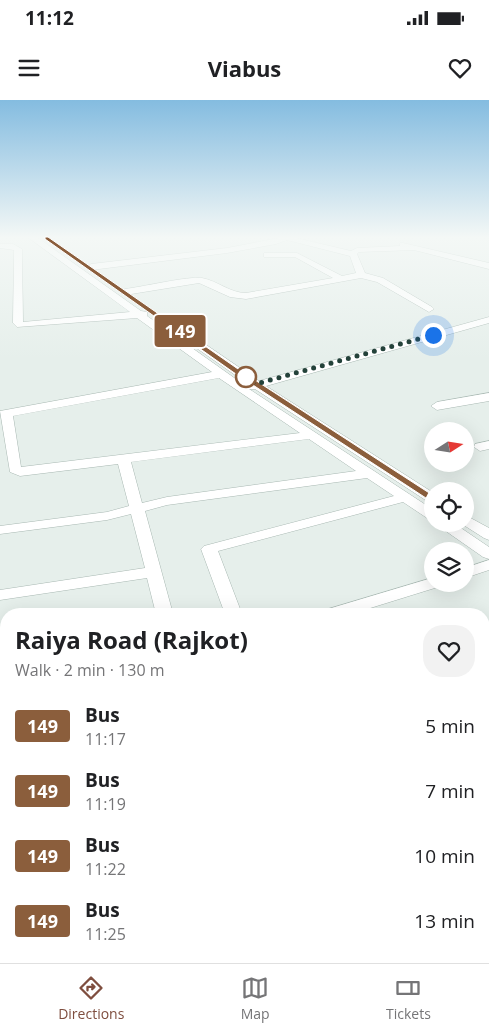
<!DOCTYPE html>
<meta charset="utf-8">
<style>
:root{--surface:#fff;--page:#f2f2f2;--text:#202124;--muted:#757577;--line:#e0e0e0;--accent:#7f4e3f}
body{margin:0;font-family:"Open Sans",sans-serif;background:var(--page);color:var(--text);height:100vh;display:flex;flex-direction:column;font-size:19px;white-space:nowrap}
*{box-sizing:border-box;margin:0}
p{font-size:16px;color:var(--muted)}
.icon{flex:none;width:28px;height:28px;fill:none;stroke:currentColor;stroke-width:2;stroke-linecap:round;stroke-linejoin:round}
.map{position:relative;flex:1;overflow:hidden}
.sheet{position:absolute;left:0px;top:508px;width:490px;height:356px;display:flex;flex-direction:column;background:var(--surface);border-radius:20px 20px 0 0;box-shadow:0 5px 20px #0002}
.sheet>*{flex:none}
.badge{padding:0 10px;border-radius:4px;font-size:18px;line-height:32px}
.needle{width:32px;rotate:78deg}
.buttons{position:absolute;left:424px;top:322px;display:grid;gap:10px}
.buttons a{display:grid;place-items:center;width:50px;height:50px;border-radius:50%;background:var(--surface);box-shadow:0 5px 20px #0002;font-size:25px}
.you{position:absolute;width:25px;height:25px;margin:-12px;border:4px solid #fff;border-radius:50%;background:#1a73e8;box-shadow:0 0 0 8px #1a73e833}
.map>.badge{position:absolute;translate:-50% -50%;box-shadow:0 0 0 2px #fff}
.round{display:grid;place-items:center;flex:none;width:52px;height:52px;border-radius:20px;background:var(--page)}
.head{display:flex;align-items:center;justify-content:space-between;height:85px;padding:0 15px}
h1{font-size:24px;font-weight:700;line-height:38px}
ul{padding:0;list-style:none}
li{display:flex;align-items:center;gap:15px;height:65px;padding:0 15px}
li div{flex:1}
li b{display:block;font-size:19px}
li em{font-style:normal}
li .badge{min-width:55px;font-weight:700;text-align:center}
.status{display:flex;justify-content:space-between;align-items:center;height:35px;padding:0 25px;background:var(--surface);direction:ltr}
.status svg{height:14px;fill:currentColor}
header{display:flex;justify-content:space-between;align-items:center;height:65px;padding:0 15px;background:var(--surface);font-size:22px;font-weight:700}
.tabs{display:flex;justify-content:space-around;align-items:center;height:70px;border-top:1px solid var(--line);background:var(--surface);font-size:14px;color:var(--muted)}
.tabs a{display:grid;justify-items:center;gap:2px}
.tabs .active{color:var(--accent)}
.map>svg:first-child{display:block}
</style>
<div class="status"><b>11:12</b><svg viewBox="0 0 49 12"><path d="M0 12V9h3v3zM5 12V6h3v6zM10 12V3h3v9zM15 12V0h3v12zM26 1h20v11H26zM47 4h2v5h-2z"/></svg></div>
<header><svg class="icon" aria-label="menu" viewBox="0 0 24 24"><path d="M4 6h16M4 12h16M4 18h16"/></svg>Viabus<svg class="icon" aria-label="heart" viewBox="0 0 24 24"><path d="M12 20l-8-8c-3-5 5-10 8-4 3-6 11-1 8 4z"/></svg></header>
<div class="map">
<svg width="489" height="863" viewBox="0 0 489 863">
<rect width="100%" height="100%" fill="#e6efeb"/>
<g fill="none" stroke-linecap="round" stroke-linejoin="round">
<defs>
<path id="minor" d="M29,138H38L141,211L147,212V216L247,287L248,284L175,233V229H183L259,281L489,217V223L266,286L432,392V402L427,401L255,289H249L432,409V419L427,418L403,402L218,451L242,514H225L201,449L204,446L394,396L367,378L167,405L145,411L173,514H156L147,478L0,500V490L145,468L131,414L107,420L0,434V426L107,412L129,406L118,364L20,376L10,372L0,311L212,272L137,218L17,227L13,223L14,150L0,148V144H13L22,149L23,222L130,212ZM219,278L300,333L21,367L13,316ZM309,339L356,371L167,397L142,403L131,362Z
M279,138H296L351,151L357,148L400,146V143H403L489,163V169L414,150L359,152L357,154L365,173L383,178L432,207L434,209L429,212L377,182L361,178L246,199L230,197L199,183L125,195L120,192L125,189C142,187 188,176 202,178C218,181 230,193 246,193L333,178L295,157H264V153H297L342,176L356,173L350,156L287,140L276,144L227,153L91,170L87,167L91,164L227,148Z
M489,293V301L437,310L431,306L437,302Z
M489,341V349L480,351L474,347L475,344Z
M465,415L489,428V440L484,438L462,424H465Z
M438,424H455L489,447V459L483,457L440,427Z
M489,460V470L465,478V468Z
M432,478V484H440L438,487L351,514H323L325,510Z
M6,594V608L0,609V595Z
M6,699V717L0,718V700Z
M6,761V783L0,785V763Z
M69,858H97L95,863H67Z
M268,858H294L296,863H270Z"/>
</defs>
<use href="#minor" stroke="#a8b8b2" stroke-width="1"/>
<use href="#minor" fill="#fff" fill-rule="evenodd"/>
</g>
<linearGradient id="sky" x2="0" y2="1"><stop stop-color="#84bce0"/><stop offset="0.53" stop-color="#f4f8f6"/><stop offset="1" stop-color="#f4f8f6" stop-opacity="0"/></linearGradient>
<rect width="489" height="259" fill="url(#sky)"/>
<path fill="#8b5e3c" stroke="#fff" d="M45,137H48L238,269L437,398L436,400H429L233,272L45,139Z"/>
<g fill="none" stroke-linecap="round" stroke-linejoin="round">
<path stroke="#24423a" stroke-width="5" stroke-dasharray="0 9" d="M246,277L256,284L433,235"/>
</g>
<circle fill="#fff" stroke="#8b5e3c" stroke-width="2.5" cx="246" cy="277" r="10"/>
</svg>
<div class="buttons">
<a><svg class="needle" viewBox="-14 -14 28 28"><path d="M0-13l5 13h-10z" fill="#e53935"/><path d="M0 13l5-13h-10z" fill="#757577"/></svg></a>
<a><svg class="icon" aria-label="locate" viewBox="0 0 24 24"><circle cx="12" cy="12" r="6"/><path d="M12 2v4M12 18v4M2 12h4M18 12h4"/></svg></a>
<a><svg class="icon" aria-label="layers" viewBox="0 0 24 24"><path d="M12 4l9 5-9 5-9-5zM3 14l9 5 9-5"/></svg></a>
</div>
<div class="you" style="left:433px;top:235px"></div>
<b class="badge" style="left:180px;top:231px;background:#8b5e3c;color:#fff">149</b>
<section class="sheet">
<div class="head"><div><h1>Raiya Road (Rajkot)</h1><p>Walk · 2 min · 130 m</p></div><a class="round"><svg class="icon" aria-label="heart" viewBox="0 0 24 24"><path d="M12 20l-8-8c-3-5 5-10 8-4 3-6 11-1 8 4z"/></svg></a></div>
<ul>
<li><span class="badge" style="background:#8b5e3c;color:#fff">149</span><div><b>Bus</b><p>11:17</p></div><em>5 min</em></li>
<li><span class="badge" style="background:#8b5e3c;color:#fff">149</span><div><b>Bus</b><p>11:19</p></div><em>7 min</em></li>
<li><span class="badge" style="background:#8b5e3c;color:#fff">149</span><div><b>Bus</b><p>11:22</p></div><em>10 min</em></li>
<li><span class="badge" style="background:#8b5e3c;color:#fff">149</span><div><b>Bus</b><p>11:25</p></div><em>13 min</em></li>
</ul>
</section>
</div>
<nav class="tabs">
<a class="active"><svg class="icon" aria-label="directions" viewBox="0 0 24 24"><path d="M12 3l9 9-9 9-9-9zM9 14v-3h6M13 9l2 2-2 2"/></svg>Directions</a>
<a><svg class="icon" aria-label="map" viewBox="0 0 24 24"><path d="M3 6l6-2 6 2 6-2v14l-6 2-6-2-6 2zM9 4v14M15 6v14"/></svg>Map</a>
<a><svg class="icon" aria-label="tickets" viewBox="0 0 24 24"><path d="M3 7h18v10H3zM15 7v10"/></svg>Tickets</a>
</nav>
